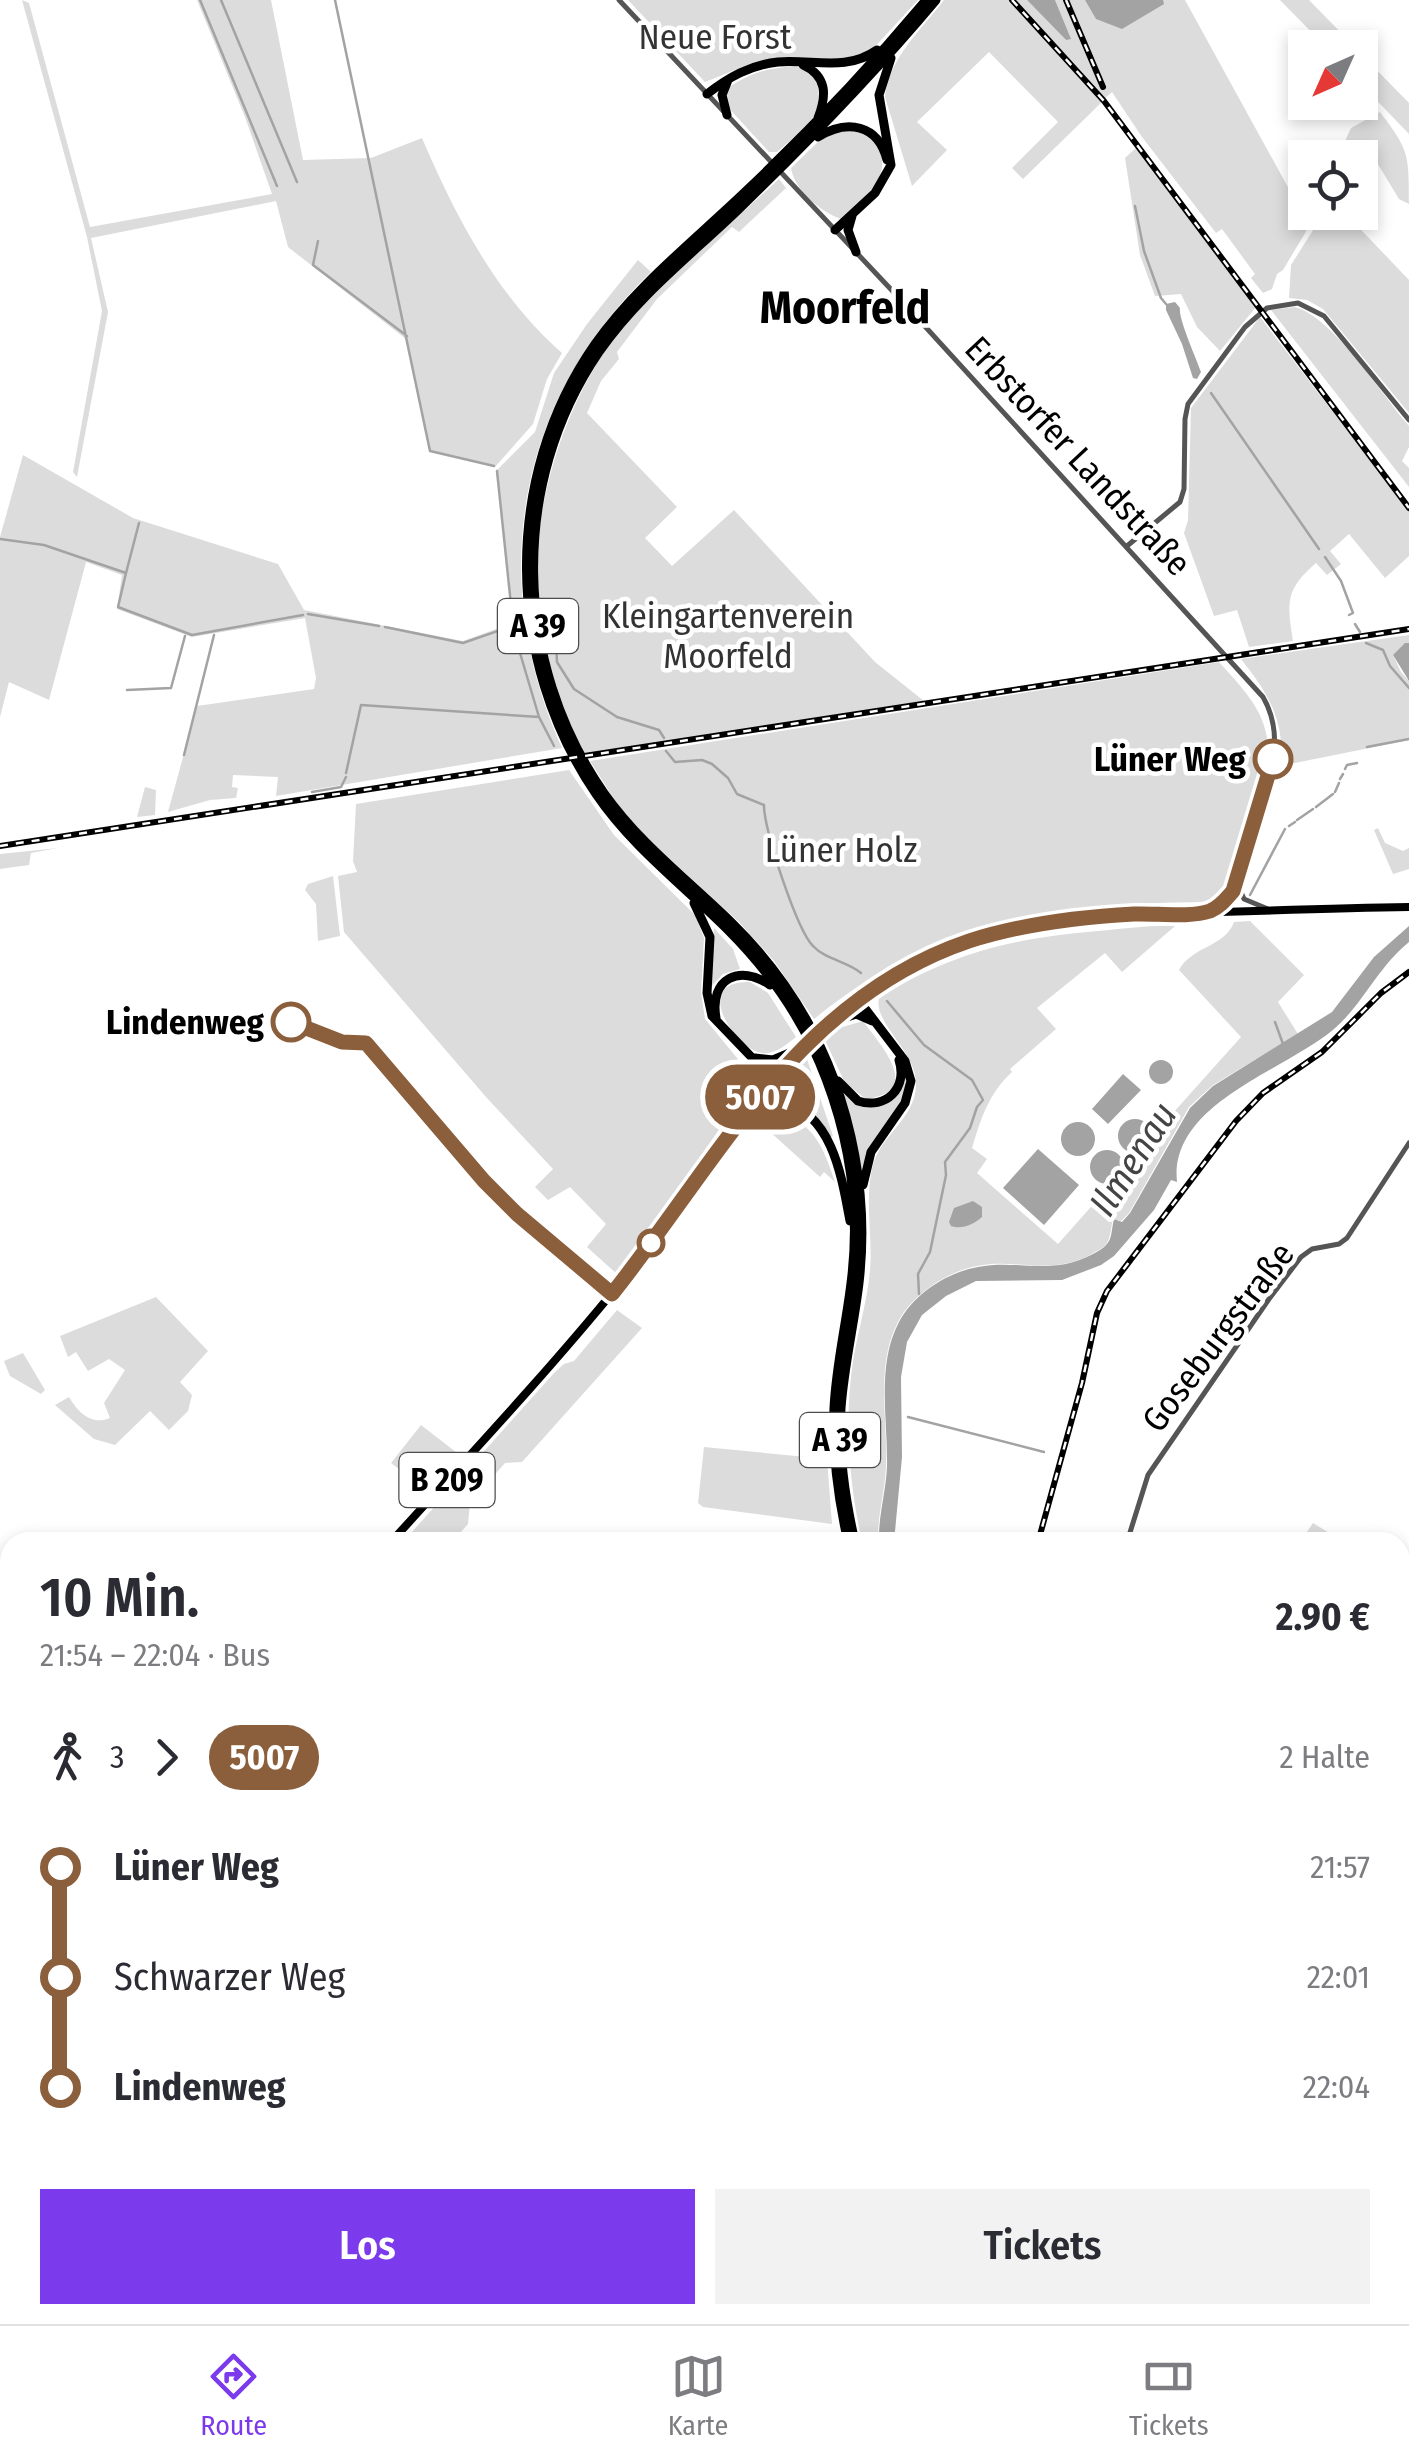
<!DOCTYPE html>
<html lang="de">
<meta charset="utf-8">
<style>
:root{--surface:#fff;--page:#f2f2f3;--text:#2b2b33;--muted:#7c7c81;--line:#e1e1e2;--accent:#7c3aed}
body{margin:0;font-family:"Fira Sans Condensed",sans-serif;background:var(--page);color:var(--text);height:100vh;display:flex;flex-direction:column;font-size:38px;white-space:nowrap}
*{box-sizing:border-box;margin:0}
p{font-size:32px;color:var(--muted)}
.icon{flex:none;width:55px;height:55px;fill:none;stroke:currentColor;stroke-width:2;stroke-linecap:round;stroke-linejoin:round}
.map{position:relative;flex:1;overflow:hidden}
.side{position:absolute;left:0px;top:1532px;width:1410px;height:792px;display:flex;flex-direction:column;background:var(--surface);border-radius:30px 30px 0 0;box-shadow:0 5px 15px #0003}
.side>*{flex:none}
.badge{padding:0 20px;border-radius:32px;font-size:35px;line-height:65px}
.needle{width:65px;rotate:225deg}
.tools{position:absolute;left:1288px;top:30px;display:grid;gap:20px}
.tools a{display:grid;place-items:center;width:90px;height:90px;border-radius:0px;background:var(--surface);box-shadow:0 5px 15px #0003;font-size:50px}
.map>.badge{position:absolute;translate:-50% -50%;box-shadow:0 0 0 5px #fff}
.legs{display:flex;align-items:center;gap:15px;height:110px;padding:0 40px;font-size:32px}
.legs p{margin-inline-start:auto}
.summary{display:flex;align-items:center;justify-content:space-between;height:170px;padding:0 40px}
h1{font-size:55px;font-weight:600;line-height:75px}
.primary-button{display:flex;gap:20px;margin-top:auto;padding:20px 40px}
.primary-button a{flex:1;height:115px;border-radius:0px;background:var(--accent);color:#fff;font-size:40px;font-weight:600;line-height:115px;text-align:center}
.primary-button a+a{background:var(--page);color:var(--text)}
ul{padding:0 40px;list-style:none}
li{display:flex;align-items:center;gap:35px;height:110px;font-size:38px}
li i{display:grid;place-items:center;width:15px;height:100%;margin:0 12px;background:currentColor}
li i::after{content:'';width:25px;height:25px;margin:-12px;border:8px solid;border-radius:50%;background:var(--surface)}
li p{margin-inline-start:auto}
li:first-child i{background:linear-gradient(#0000 50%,currentColor 0)}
li:last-child i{background:linear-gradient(currentColor 50%,#0000 0)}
.menu{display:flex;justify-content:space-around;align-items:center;height:140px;border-top:2px solid var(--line);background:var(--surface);font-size:28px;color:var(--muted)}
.menu a{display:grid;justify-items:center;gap:5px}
.menu .current{color:var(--accent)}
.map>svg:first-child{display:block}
</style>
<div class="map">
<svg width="1409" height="2324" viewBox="0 0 1409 2324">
<rect width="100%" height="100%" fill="#fff"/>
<path fill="#dcdcdc" d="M22,0L29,3L90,227L272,194L245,117L197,0H271L303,160L371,158L422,138C456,217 496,295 562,353L547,379L533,424L495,467L429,450L406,339L288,247L276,201L91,238L108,312L77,477L73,472L102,311L87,237Z
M628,0H918L870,52L841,61L795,58L755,62L705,82Z
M944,0H1009L1102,102L1023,179L1012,168L1058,122L989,52L917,122L947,150L912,186L885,97C889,58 921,30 944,0Z
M1014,0H1027L1066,40L1070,38L1055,0H1185L1301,211L1305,208V212L1317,213L1283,270L1277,274L1272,289L1263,293L1251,278L1255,274L1222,229L1216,233L1142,137L1112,92L1104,99Z
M1280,0H1309L1355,47H1326Z
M1360,53L1409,103V134L1360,83Z
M796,66L815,77C828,116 804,128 777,152H769L725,104L728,88C751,72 769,68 796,66Z
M1380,112C1409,150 1409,154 1409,204L1399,199L1373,156L1358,155L1345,141L1351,128Z
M843,129C858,131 869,132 877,146C895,176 862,202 841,219C821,212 794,190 791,168L823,137Z
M1137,147L1256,307L1220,351L1197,327L1181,294L1155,296L1140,255L1125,158Z
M779,179L786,188L739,232L732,227L657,299L617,352L619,359L601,381L587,413L677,507L645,538L672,566L734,510L875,662L924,701L584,754C569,724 556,695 547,663C516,554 554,411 624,325C669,270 727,228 779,179Z
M1324,213H1345L1409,280V413L1323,309L1307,300L1289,298L1291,265Z
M638,260L651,272C516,401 486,579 562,748L276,796L278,777L233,775L232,787L238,788L236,798L210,800L168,812L197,706L314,689L316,678L305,618L192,637L117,609L122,575L86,562L49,700L9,682L0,717V537L23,455L133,518L278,564L304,610L463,641L510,624V583L496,471L535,432L554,373L587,324Z
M1295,307C1334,318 1381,394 1409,426V447L1402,461L1409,468V487L1271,310Z
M1260,317L1409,511V556L1385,578L1349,534L1330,551L1341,564L1327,575L1316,563C1285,590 1287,602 1293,641L1249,647L1237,610L1214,616L1184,533L1188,520L1191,408Z
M1409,635V643L1393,655L1401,672L1409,681V740L1285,765L1281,762C1284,718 1267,692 1241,659Z
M1219,662C1246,692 1271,716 1268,759L1231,878L1220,895L1206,902C1047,904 942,916 814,1019L774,961L739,922L653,844L619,807L590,761Z
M569,770L614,835L695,915L704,938L701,992L705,1019L751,1075L735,1106L661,1215L637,1242L633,1256L618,1275L587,1247L606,1224L570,1187L548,1200L535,1187L553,1169L486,1097L344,932L338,876L357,872L353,861L356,804Z
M145,787L156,790L155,815L137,817Z
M1378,828L1385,843L1403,851L1409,848V869L1393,874L1374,830Z
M58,848L31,853L29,865L0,869V854Z
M333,876L340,936L318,941L316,904L305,890L308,884Z
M1250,921L1304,975L1278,1002L1298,1034L1213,1085L1189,1107L1129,1213L1121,1221L1113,1219C1111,1226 1111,1235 1108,1241C1105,1248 1096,1251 1090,1255C1049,1276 1016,1258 977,1266C946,1272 912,1295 898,1322C875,1365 888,1420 886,1466C885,1492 877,1517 878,1542H862C849,1482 844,1422 853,1361C858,1331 867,1302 870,1271C873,1236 864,1198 873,1165C881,1135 915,1118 916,1086C918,1052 873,1024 879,998C950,953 1014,938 1098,931C1123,929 1149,925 1175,926L1122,972L1105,953L1037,1008L1056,1029L1010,1069L1012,1072C989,1093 981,1118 972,1148L987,1159L977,1173L1058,1244L1105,1191L1126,1183L1155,1133L1241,1037L1179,970C1192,946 1225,947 1234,922Z
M714,928L733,949L740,969L723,974L710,988Z
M750,982L768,993L796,1037C787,1044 775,1055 762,1053C738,1051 688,981 750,982Z
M863,1021C881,1046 924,1091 866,1099L845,1083L824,1038L839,1028Z
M806,1056L833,1136L831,1137C812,1107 804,1105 773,1095Z
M906,1072C911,1110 871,1135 861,1171L841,1089L856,1103L885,1104Z
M773,1115C813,1117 824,1149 835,1182L824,1172L820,1177L769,1131L774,1125L766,1118Z
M156,1297L208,1351L180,1382L192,1395L188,1411L169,1430L150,1411L115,1445L94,1439L55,1405L69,1397C78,1412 91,1426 110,1418L104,1403L125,1370L109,1359L88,1371L76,1352L68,1357L60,1336Z
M617,1310L642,1328L522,1462L505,1463L470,1503L468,1524L452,1542H403L555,1372L564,1364L574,1361Z
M23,1353L45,1390L41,1394L10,1376L4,1361Z
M421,1425L461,1456L429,1492L391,1463Z
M704,1447L827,1459L832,1524L703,1507L698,1503Z
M1313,1523L1344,1542H1300Z
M1400,1554L1409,1555V1638L1400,1637Z
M0,2097L10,2105V2315H124L121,2324H0Z
M130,2315H341L336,2324H158Z"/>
<path fill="#a3a3a3" d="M1027,0H1055L1071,39L1066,40Z
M1085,0H1163L1164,4L1122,29L1096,19Z
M1175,302L1180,308C1178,318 1196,358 1201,372L1197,379L1193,378L1182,344L1166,310V304Z
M1405,643H1409V681L1393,655Z
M1409,926V942C1378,967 1363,1004 1334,1029C1285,1071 1169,1103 1177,1182L1171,1180L1154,1210L1114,1256L1101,1265L1062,1280L976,1281L946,1296L922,1315L907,1342L901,1377L902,1457L894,1542H879C878,1517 886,1492 887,1466C888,1420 876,1365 899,1322C913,1295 947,1272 978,1267C1017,1259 1050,1276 1091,1255C1097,1252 1105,1248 1109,1241C1112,1236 1112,1226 1114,1219L1122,1222L1130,1213L1190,1108L1213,1086L1332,1012L1374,957Z
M1149 1072a12 12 0 1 1 24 0a12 12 0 1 1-24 0Z
M1123,1074L1141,1090L1108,1124L1092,1109Z
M1118 1136a17 17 0 1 1 34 0a17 17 0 1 1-34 0Z
M1061 1139a17 17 0 1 1 34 0a17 17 0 1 1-34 0Z
M1038,1149L1079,1185L1044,1225L1003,1188Z
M1090 1167a17 17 0 1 1 34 0a17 17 0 1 1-34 0Z
M973,1201L982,1207V1217C974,1224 962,1230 951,1226L949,1222L954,1208Z"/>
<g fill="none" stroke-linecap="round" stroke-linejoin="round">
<path stroke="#a3a3a3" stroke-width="2.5" d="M200,0L277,186
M221,0L297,182
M335,0L430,451L494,466
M1135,206L1144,251L1161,298L1166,304
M318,241L313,265L407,336
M1211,393L1319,549
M497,471L513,624
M0,539L44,545L126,573L118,607L192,635L303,615
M1325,557L1341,581L1353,613L1349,615
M126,573L139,523
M308,614L379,626
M551,620H555L557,662L574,689L617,717L659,730L664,738
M1355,624L1360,632
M385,627L463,643L515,625
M1366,643L1383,650L1390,666L1409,688
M127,690L171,688L185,636
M539,717L554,746
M1367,747L1409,739
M666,751L675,762L702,760L712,764L728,778L737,794L764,805C763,828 797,930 813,946C826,960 847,961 861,973
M184,755L214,635
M1345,769L1347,765L1357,763
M346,773L361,705L539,717L512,626
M1340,779L1343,774
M312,792L341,787L346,777
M1335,792L1339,783
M1316,807L1333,794
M1297,820L1313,809
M1289,826L1295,822
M1250,895L1285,829
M887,1001L924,1045L972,1080L983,1100L977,1107L970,1128L945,1162L946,1175L930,1252L918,1274L919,1294
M1275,1022L1283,1044
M908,1417L1044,1452
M232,2324L233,2315
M412,2324L409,2320L412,2315"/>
<path stroke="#d9d9d9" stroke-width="8" stroke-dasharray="8 4" stroke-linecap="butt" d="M1400,2186L1409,2164"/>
<path stroke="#555" stroke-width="5" d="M619,0L900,299L1263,697C1302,764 1231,843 1229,912
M1127,546L1180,502L1184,489L1185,419L1188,404L1245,327L1267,308L1298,303L1324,316L1409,420
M1237,883L1244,899L1268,909
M1209,911L1231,894
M1127,1542L1148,1475L1269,1299L1301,1257L1312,1249L1339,1244L1347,1238L1409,1143"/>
<path stroke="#000" stroke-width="8" d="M391,1542C467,1458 545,1375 617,1287C729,1150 798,994 980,938C1058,914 1139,914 1220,912C1283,910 1346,908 1409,907
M0,1984L10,1972
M1333,2324L1338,2315"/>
<path stroke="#000" stroke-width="9" d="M803,65C827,76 827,95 818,118
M707,94C729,77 750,65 778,62C813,59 846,72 877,50
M727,115L722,95L728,80
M818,137C847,119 878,124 887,160
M852,216L848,230L856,252
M835,230L875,193L891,165L879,95L891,58
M694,903L710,937L707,993L712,1016L761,1067L777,1076
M857,998L905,1061L911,1081L905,1103L871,1152L863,1185
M716,1018C709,978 740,964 770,985
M824,1025L856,1014L872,1021
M755,1058L773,1060L799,1049
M838,1081L858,1101C886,1110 908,1088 899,1060
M761,1095L762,1070
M748,1112L783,1102C833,1114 842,1179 850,1221
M848,1542C838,1498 832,1454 834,1408C836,1366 846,1325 851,1283C860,1214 851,1145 826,1079C805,1023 770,972 728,930C683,885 632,847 596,794C505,661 502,477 595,344C636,286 696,239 747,190C810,130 870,67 926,0
M855,1542C845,1498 838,1454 841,1408C844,1366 854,1325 859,1283C867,1214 858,1145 834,1079C812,1020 776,966 731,922C688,880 639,843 604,793C513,663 509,484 599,352C637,297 690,256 738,210C807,143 874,74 936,0
M1161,2315L1164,2324
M1170,2315L1174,2324"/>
<defs>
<path id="rail" d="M1012,0L1104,101L1409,508
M1066,0L1103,87
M0,846L1409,629
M1038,1542L1082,1383L1097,1313L1107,1291L1236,1121L1263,1093L1322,1052L1381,993L1409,972
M1406,2324L1409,2166"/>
</defs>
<use href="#rail" stroke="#000" stroke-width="6"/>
<use href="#rail" stroke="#fff" stroke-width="2.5" stroke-dasharray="8" stroke-linecap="butt"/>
</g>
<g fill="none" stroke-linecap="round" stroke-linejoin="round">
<defs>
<path id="line-1" d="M291,1022L342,1042L366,1043L484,1181L517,1214L612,1294C719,1160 797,999 969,941C1022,924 1078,917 1134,914C1156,913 1189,918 1210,911C1220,907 1226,899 1233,891L1273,759"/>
</defs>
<use href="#line-1" stroke="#fff" stroke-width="22"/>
<use href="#line-1" stroke="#8b5e3c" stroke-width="15"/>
</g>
<g fill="#fff" stroke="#8b5e3c" stroke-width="5">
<circle cx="1273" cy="759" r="18"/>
<circle cx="291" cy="1022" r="18"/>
<circle cx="651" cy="1243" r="12"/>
</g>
<g text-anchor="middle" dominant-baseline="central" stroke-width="9" stroke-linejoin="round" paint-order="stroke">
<g fill="#fff" stroke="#4c4c4c" stroke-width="2.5">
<rect x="498" y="599" width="80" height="54" rx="8"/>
<rect x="800" y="1413" width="80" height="54" rx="8"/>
<rect x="399.5" y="1453" width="95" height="54" rx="8"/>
</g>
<g font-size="32" font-weight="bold" fill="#000">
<text x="538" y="626">A 39</text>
<text x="840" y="1440">A 39</text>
<text x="447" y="1480">B 209</text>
</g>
<g font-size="35" fill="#333" stroke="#fff">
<text x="715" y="37">Neue Forst</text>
<text x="728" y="616">Kleingartenverein<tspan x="728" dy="40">Moorfeld</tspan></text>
<text x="841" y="850">Lüner Holz</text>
</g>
<g font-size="35" fill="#000" stroke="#fff">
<text transform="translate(1078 456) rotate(47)">Erbstorfer Landstraße</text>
<text transform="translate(1218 1337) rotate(-53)">Goseburgstraße</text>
</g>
<g font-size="35" font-weight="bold" fill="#000" stroke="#fff" text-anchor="end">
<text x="1246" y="759">Lüner Weg</text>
<text x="264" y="1022">Lindenweg</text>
</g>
<g font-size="38" font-style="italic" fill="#444" stroke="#fff">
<text transform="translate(1133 1159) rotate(-57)">Ilmenau</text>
</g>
<g font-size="45" font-weight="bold" fill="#000" stroke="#fff">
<text x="845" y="308">Moorfeld</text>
</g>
</g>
</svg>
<div class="tools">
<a><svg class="needle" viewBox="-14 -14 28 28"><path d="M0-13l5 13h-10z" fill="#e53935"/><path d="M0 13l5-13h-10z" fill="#7c7c81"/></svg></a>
<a><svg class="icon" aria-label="locate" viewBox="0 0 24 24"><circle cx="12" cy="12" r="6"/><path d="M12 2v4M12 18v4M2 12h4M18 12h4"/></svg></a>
</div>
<b class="badge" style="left:760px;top:1097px;background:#8b5e3c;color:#fff">5007</b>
<section class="side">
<div class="summary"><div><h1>10 Min.</h1><p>21:54 – 22:04 · Bus</p></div><b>2.90 €</b></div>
<div class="legs"><svg class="icon" aria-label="walk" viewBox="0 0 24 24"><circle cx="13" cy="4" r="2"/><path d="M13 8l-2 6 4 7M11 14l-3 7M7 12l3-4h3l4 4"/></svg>3<svg class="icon" aria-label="forward" viewBox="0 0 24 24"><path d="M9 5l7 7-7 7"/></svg><b class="badge" style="background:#8b5e3c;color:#fff">5007</b><p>2 Halte</p></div>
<ul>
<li><i style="color:#8b5e3c"></i><b>Lüner Weg</b><p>21:57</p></li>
<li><i style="color:#8b5e3c"></i><span>Schwarzer Weg</span><p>22:01</p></li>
<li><i style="color:#8b5e3c"></i><b>Lindenweg</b><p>22:04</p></li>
</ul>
<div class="primary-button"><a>Los</a><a>Tickets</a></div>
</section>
</div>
<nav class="menu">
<a class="current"><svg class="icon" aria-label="directions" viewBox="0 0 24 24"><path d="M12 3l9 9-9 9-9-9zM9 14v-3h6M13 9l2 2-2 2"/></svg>Route</a>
<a><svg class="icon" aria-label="map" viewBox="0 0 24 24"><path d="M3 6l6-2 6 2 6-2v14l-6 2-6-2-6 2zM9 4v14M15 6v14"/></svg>Karte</a>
<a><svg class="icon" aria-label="tickets" viewBox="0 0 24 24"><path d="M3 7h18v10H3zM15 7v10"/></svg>Tickets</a>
</nav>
